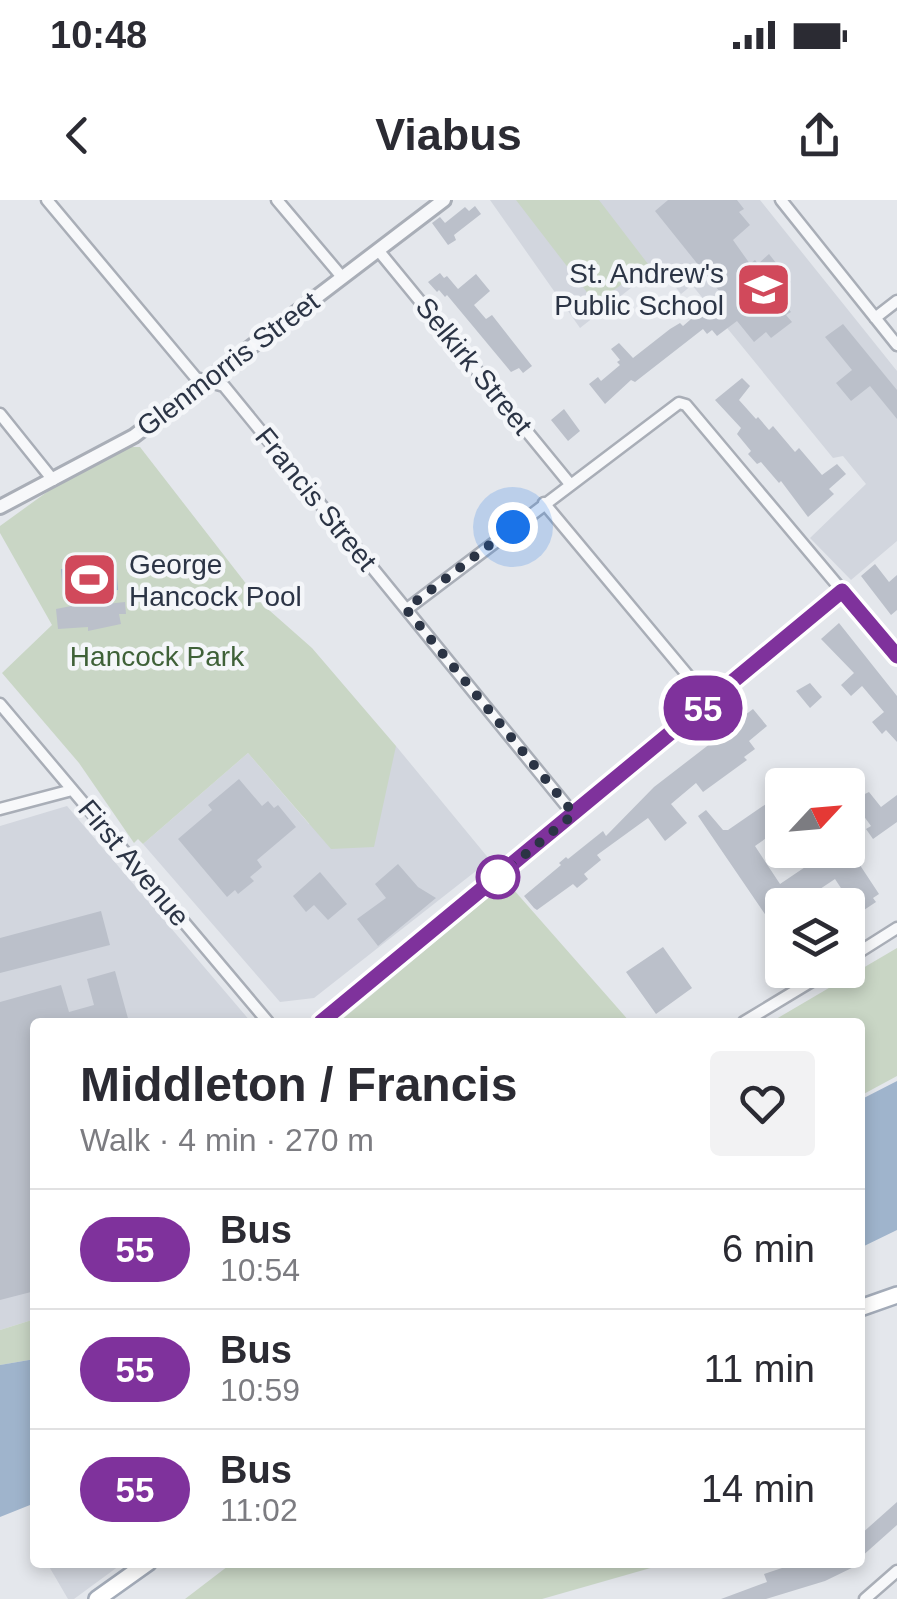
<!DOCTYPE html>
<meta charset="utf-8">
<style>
:root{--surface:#fff;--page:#f2f2f3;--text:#2b2b33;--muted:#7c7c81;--line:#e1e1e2}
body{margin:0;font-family:Helvetica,sans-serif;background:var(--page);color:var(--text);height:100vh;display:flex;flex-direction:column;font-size:38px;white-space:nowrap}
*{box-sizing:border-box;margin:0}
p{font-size:32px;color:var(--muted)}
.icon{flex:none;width:55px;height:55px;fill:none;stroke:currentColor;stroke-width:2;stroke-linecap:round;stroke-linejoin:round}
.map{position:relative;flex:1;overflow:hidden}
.side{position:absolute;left:30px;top:818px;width:835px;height:550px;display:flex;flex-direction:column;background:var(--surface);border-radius:10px;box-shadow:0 5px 15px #0003}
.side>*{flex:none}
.badge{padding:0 20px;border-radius:32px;font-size:35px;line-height:65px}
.needle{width:65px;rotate:64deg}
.fabs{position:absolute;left:765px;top:568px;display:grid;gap:20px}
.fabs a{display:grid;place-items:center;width:100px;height:100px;border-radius:10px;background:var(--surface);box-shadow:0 5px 15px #0003;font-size:50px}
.you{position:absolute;width:50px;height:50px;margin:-25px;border:8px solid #fff;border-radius:50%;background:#1a73e8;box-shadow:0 0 0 15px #1a73e833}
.map>.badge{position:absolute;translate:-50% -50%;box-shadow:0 0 0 5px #fff}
.round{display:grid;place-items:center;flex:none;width:105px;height:105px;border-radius:10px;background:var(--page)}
.headline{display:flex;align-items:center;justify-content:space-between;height:170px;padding:0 50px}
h1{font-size:48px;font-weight:800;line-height:75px}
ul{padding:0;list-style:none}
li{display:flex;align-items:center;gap:30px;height:120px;padding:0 50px;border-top:2px solid var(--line)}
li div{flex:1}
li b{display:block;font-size:38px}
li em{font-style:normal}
li .badge{min-width:110px;font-weight:700;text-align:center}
.status{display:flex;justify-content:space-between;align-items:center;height:70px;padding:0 50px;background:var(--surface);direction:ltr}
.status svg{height:28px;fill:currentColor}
header{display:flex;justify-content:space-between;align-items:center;height:130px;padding:0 50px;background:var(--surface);font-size:45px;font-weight:800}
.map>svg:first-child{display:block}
</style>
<div class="status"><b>10:48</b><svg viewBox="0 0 49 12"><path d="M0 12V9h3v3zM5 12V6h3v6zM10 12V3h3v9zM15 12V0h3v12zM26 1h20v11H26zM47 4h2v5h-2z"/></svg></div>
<header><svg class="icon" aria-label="back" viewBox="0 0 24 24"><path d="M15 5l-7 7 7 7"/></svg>Viabus<svg class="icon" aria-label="share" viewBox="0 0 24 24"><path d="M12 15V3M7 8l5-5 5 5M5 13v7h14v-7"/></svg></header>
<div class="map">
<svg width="897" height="1399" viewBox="0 0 897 1399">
<rect width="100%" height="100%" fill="#e4e7ec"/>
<path fill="#d2d6de" d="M490,0H760L897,171V341L851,380L810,338L866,284L843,256L833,258L692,85L681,94L659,66L580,128Z
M396,546L490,660L314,798L280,802L143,644L248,553L309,624Z
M67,606L251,822H35V1119L0,1130V626Z
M47,1363H123L74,1399H68Z"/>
<path fill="#c9d6c5" d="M516,0H599L648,64L596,104Z
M126,247H140L261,403L312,448L396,546L374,647L331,649L248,553L143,644L138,639L134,643L79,563L2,473L52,425L0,333V326L58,284Z
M507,682L630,822H339Z
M897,748V876L860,896V822H771Z
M35,1119V1159L0,1165V1130Z
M232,1363V1362L668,1363L542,1399H185Z"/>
<path fill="#9fb4cc" d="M116,364L118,390L63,395L61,369Z
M897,881V1030L860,1048V900Z
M35,1159V1303L0,1317V1165Z"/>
<path fill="#bbc0ca" d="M668,0H737L744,9L739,12L750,25L733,40L750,64L755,60L758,64L769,54L791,82L776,94L791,112L786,115L792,122L771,138L766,132L754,142L737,121L717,136L712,130L707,134L703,129L635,182L631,180L605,204L589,184L598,177L601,181L620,165L617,162L620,160L611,149L619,143L633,158L670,129L680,123L683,126L705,107L708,111L724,97L655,11Z
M475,6L481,14L454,35L456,40L448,45L432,23L440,17L445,23L465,7L469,11Z
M440,73L444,78L447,76L458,89L476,74L490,91L474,105L486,119L492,115L532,166L523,173L519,168L511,172L447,95L445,97L439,90L437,92L428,82Z
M843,124L897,190V219L870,186L851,201L836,183L852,170L825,137Z
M742,178L750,186L739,200L756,219L758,217L769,230L773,226L795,252L799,248L822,275L837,264L846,274L829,289L834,294L808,317L781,281L779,283L761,262L757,264L748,254L751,251L737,234L741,228L715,200Z
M564,209L580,231L568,241L551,220Z
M875,364L889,382L897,375V410L891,415L861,376Z
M106,399V404L125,402L126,414H119L121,424L88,431V427L58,429L56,409Z
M839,423L897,496V542L886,530L882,534L872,522L884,512L862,486L851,496L841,485L854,473L821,439Z
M810,483L822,497L810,508L796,491Z
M753,509L767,526L749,541L755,549L744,557L747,560L703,592L696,583L671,604L687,623L665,641L648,618L597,655L601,660L584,674L588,679L577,688L573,684L537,710L534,708L524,696L561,665L559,663L566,657L568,659L603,631L606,636L654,587L737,523L734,519L743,513L745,515Z
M239,579L262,606L268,601L274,608L278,605L296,627L257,660L262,667L250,677L254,681L238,694L235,690L227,697L178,639L212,610L208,605Z
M869,592L881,607L897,595V622L873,639L866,629L871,626L852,600Z
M782,593V627L755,646L780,684L820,657L815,650H850L879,694L873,698L876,702L858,714L835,679L796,705H782V720L773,726L698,616L706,610L723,630H728Z
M398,664L418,687L436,698L378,746L357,719L386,698L375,684Z
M320,672L347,704L328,720L314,705L306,712L293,696Z
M101,711L110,745L0,773V738Z
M663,747L692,788L656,814L626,772Z
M115,771L129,822H35V1091L0,1100V802L61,785L69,812L94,805L87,779Z
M897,1302V1325L860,1358V1335Z
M800,1362H864L825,1381L766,1399H721L767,1382L764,1374Z"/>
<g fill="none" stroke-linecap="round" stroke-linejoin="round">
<defs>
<path id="minor" d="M47,0L196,178L224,186L574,615
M277,0L342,77
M781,0L897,145
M378,50L570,284
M875,118L897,101
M0,214L53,280
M544,303L710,502
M407,409L679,203L686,205L897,456
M0,504L268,822
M0,609L72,590
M848,759L897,728
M321,822L843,391
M744,822L830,770
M865,1399L897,1371"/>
<path id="tertiary" d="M0,307L134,236L444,0"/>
<path id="primary" d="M860,1108L897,1095
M97,1399L149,1362"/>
</defs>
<use href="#minor" stroke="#a9aeb7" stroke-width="15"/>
<use href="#tertiary" stroke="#a9aeb7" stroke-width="18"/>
<use href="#primary" stroke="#a3abb8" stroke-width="20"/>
<use href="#minor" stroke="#f7f8fa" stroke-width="10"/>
<use href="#tertiary" stroke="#f7f8fa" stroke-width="12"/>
<use href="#primary" stroke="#fff" stroke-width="15"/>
</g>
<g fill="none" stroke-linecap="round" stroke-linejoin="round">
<defs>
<path id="line" d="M321,822L842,391L897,456"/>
</defs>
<use href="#line" stroke="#fff" stroke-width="22"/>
<use href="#line" stroke="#7f329c" stroke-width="15"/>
<path stroke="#2b3445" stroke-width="10" stroke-dasharray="0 18" d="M498,677L574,614L406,409L513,327"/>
</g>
<defs>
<symbol id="school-square" viewBox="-11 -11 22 22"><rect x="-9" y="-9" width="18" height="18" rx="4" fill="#d1495b" stroke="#f4f6f9"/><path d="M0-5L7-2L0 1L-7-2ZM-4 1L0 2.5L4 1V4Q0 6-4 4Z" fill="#fff"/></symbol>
<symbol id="stadium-square" viewBox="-11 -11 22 22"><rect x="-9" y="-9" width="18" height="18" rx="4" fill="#d1495b" stroke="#f4f6f9"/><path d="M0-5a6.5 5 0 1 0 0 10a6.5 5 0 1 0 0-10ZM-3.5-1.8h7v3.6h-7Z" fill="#fff"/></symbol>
</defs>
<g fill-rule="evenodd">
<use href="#school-square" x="732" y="58" width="63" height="63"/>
<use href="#stadium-square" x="58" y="348" width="63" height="63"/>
</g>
<circle fill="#fff" stroke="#7f329c" stroke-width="5" cx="498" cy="677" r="20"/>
<g text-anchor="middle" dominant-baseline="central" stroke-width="9" stroke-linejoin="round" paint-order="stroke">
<g font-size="28" fill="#2b3445" stroke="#f4f6f9" text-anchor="end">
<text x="724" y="73">St. Andrew's<tspan x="724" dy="32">Public School</tspan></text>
<text x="129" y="364" text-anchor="start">George<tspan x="129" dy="32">Hancock Pool</tspan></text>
</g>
<g font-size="28" fill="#2b3445" stroke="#f4f6f9">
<text transform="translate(228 164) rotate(-37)">Glenmorris Street</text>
<text transform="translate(474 166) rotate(51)">Selkirk Street</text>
<text transform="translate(316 299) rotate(51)">Francis Street</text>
<text transform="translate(134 663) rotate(50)">First Avenue</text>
</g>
<g font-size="28" fill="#3f6138" stroke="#f4f6f9">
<text x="157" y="456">Hancock Park</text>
</g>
</g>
</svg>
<div class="fabs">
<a><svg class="needle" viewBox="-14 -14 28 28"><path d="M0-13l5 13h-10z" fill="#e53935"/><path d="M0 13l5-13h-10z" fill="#7c7c81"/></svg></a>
<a><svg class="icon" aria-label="layers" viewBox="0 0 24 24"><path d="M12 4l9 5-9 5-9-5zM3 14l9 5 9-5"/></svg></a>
</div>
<div class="you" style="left:513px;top:327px"></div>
<b class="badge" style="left:703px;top:508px;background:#7f329c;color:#fff">55</b>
<section class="side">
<div class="headline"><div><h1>Middleton / Francis</h1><p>Walk · 4 min · 270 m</p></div><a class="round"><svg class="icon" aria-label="heart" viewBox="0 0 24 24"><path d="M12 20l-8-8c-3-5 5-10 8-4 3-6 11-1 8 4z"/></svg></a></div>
<ul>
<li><span class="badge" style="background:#7f329c;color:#fff">55</span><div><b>Bus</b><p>10:54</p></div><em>6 min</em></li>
<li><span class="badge" style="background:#7f329c;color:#fff">55</span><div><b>Bus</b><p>10:59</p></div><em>11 min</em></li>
<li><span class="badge" style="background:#7f329c;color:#fff">55</span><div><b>Bus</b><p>11:02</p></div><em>14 min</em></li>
</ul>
</section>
</div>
